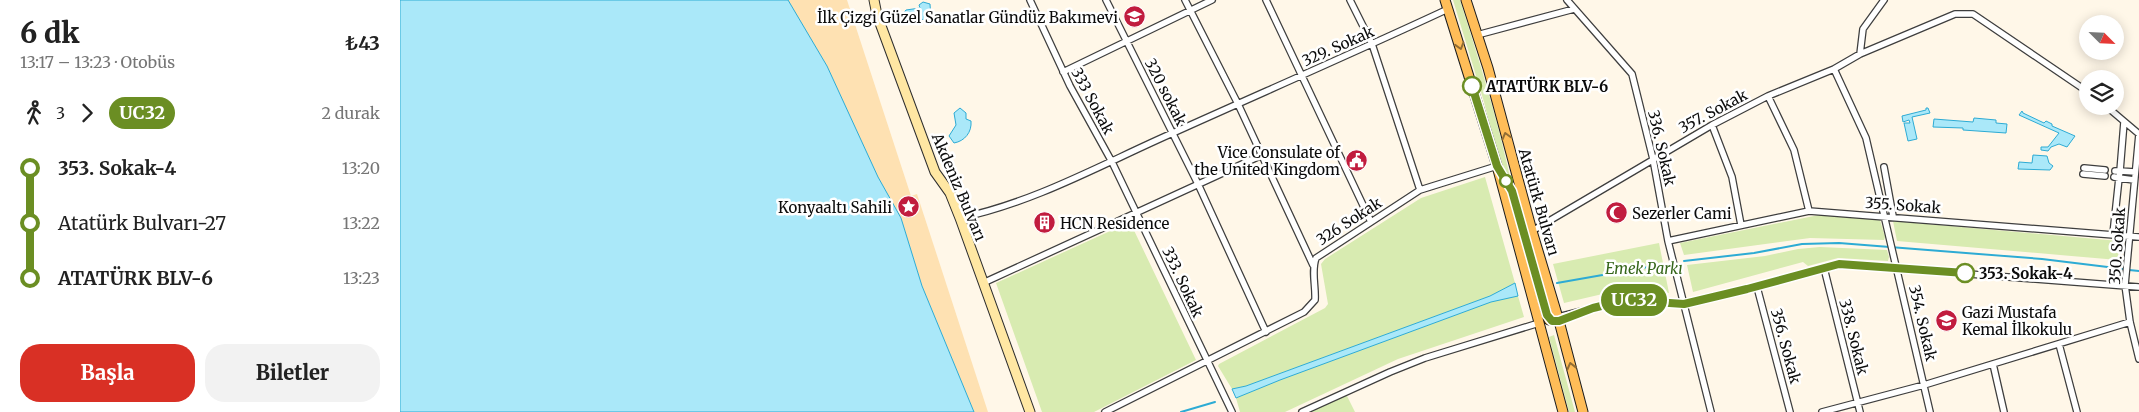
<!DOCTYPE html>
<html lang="tr">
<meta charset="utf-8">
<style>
:root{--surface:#fff;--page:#f2f2f2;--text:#222;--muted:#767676;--accent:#d93025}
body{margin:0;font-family:Merriweather,serif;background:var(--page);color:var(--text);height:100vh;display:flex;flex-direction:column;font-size:19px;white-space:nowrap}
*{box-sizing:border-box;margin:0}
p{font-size:16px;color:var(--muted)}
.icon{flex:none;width:28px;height:28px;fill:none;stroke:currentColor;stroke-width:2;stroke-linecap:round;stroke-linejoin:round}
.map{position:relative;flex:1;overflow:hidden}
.sheet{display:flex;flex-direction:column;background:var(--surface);width:400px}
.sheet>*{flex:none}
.badge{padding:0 10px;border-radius:16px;font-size:18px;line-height:32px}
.needle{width:32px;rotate:114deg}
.controls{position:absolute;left:1679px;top:15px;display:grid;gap:10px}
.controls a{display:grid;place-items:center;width:45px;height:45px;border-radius:50%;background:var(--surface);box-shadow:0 2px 12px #0003;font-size:25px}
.map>.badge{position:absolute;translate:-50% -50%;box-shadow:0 0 0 2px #fff}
.legs{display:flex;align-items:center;gap:8px;height:55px;padding:0 20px;font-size:16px}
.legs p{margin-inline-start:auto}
.summary{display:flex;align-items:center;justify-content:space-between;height:85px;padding:0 20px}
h1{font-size:28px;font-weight:800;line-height:38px}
.button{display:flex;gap:10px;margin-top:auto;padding:10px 20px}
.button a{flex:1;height:58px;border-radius:20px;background:var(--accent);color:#fff;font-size:20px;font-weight:800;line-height:58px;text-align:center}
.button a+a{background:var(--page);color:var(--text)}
ul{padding:0 20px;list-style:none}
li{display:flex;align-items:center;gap:18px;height:55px;font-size:19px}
li i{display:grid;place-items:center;width:8px;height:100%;margin:0 6px;background:currentColor}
li i::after{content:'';width:12px;height:12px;margin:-6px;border:4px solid;border-radius:50%;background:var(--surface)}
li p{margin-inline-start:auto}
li:first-child i{background:linear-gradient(#0000 50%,currentColor 0)}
li:last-child i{background:linear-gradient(currentColor 50%,#0000 0)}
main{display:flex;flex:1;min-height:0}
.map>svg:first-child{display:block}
</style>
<main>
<section class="sheet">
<div class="summary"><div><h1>6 dk</h1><p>13:17 – 13:23 · Otobüs</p></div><b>₺43</b></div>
<div class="legs"><svg class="icon" aria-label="walk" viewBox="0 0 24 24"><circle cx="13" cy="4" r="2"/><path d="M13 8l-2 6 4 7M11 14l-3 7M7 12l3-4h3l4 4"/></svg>3<svg class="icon" aria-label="forward" viewBox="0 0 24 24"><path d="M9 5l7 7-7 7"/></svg><b class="badge" style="background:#6b8e23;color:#fff">UC32</b><p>2 durak</p></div>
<ul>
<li><i style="color:#6b8e23"></i><b>353. Sokak-4</b><p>13:20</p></li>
<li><i style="color:#6b8e23"></i><span>Atatürk Bulvarı-27</span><p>13:22</p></li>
<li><i style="color:#6b8e23"></i><b>ATATÜRK BLV-6</b><p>13:23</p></li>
</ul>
<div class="button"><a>Başla</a><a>Biletler</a></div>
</section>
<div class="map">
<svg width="1739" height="412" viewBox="0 0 1739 412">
<rect width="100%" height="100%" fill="#fff7e8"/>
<path fill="#d8ebb1" d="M1053,0H1060C1079,60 1098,120 1111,182L1098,158L1084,102Z
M1085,177L1115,283L1090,296L846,386L832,389L818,366L819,364L925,308L928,304L921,264L925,259L1021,198Z
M1424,214L1480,220L1485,237L1484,240L1410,238L1284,255L1280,243Z
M1493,221L1719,241L1718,260L1497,241Z
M730,222L796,360L694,412H642L596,283Z
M1259,243L1269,293L1224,289L1164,303L1153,264Z
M1420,247L1487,250L1489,257L1488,261L1438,258L1408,266L1403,262L1293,292L1287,265L1365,256L1398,249Z
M1115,295L1118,296L1124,317L998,359L885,412H840L836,398L880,380L1091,302Z
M1154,335L1175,412H1169L1149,337Z
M945,392L955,412H906Z"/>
<path fill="#fee1b2" d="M388,0H447L511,196L517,194L588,412H574L522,286L501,218L478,177L427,66Z"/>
<path fill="#aae8f9" stroke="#2dabd4" d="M0,0H388L427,66L478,177L501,218L522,286L574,412H0Z
M523,2L530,4L531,19L506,20L503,14L506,10L520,8L519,5Z
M560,108L566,113V119L571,121C572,132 565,141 554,143L549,136L556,125L554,113Z
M1526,108H1528L1530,113L1512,117L1517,139L1508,141L1504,123H1510L1509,120L1503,122L1502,116L1526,110Z
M1622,111L1623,113L1644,123L1646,121L1652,124V126L1675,136L1667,147L1659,144L1651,147L1648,151L1641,150V147H1648L1659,133L1619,115Z
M1574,118L1596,120V123L1607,124L1606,133L1563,130V128L1533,127L1534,119L1573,122Z
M1633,155L1647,156L1649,163L1653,166L1650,170L1618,169L1619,162L1632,163Z
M1115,283L1118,296L1091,302L880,380L836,398L832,389L846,386L1090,296Z"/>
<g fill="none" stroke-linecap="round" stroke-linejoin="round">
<path stroke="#2dabd4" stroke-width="2" d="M1284,261L1354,253L1402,244L1439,243L1642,259L1724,269
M1729,270L1739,271
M1157,283L1265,264
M781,412L815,402"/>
<defs>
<path id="minor" d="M630,0L670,86L712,162L832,412
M706,0L798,184L866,332
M785,0L838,104L913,265
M866,0L971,222
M950,0L972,44L1020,190
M1167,0L1232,74L1253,159L1268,241L1311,412
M1077,35L1174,9
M1460,54L1463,29L1484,0
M1434,69L1466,138L1530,412
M663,72L812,0
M1368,96L1394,150L1409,211
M1706,106L1739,134L1725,285L1730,322L1739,359
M1312,125L1332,177L1341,225
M1484,167L1493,216
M1684,168L1705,170
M1715,171H1720L1724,122
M1683,174L1705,176
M1714,177L1719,178L1720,171L1735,172
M560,218C636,202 704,163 775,132C866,91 958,51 1048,9
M1132,231L1312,125L1368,96L1434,69L1460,54L1555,14H1573L1688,92
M1713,234L1719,178L1734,180
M1268,241L1409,211L1739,237
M1424,268L1460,412
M583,283L862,155
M1357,287L1390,412
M1158,317L1226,300L1284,304L1347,289L1439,264L1739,287
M1659,344L1677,412
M1593,364L1604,412
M705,412L904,312L915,300C916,286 911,271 916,258L1020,190L1097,166
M902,412L990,372L1025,358L1139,323
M1422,412L1524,385L1730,322"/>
<path id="secondary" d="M474,0L477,15L535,172L550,193L560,218L630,412"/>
<path id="primary" d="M1045,0L1097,166L1163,412
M1066,0L1088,68L1132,231L1159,321L1183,412
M1102,175L1112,191L1149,320"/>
</defs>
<use href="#minor" stroke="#3e3e3e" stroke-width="8"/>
<use href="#secondary" stroke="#2d2d2d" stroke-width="11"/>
<use href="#primary" stroke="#1c1c1c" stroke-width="11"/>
<use href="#minor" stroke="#fff" stroke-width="5.5"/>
<use href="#secondary" stroke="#ffe7a3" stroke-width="9"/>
<use href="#primary" stroke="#ffbd58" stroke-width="9"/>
</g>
<defs><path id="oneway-chevron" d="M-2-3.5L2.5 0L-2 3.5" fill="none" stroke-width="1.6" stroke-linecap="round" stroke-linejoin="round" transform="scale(1.25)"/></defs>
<g stroke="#916d35">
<use href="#oneway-chevron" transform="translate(1060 46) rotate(73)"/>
<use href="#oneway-chevron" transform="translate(1106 136) rotate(-105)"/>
<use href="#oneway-chevron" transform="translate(1171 366) rotate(-104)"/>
</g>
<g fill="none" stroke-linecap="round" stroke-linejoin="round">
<defs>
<path id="line-1" d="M1072,86L1097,166L1112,191L1147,315L1152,321H1159L1193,308L1226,300L1284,304L1347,289L1439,264L1565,273"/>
</defs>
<use href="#line-1" stroke="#fff" stroke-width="11"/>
<use href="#line-1" stroke="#6b8e23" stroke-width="8"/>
</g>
<defs>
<symbol id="school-disc" viewBox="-11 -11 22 22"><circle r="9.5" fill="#c11c3e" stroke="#fff"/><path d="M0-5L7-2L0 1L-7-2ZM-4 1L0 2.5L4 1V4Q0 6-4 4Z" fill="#fff"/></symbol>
<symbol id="civic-disc" viewBox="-11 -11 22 22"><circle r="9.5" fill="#c11c3e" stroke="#fff"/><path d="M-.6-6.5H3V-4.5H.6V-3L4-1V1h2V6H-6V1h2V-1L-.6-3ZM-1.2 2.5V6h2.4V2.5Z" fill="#fff"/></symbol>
<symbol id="sight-disc" viewBox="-11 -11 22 22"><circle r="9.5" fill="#c11c3e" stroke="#fff"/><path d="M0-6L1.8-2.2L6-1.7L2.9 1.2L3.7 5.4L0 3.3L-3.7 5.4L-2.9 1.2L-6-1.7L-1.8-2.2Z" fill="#fff"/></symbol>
<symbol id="mosque-disc" viewBox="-11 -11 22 22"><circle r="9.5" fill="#c11c3e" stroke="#fff"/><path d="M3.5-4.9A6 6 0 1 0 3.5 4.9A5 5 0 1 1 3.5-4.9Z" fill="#fff"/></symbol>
<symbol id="building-disc" viewBox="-11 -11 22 22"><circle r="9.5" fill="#c11c3e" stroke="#fff"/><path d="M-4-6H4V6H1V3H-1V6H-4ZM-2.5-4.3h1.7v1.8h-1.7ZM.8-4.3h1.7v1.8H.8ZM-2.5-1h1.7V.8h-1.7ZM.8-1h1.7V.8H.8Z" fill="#fff"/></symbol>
</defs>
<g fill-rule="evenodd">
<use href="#school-disc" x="722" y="4" width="25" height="25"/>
<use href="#civic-disc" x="944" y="148" width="25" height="25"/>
<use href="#sight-disc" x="496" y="194" width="25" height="25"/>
<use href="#mosque-disc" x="1204" y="200" width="25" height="25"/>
<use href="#building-disc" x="632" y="210" width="25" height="25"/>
<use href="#school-disc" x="1534" y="308" width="25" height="25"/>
</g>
<g fill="#fff" stroke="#6b8e23" stroke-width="2.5">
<circle cx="1072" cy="86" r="9"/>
<circle cx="1106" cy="181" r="6"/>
<circle cx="1565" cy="273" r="9"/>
</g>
<g text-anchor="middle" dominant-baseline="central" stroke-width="5" stroke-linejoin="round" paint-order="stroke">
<g font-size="15" fill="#0b0b0b" stroke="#fff" text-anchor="end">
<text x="718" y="17">İlk Çizgi Güzel Sanatlar Gündüz Bakımevi</text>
<text x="940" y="152">Vice Consulate of<tspan x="940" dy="17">the United Kingdom</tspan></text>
<text x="492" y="207">Konyaaltı Sahili</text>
<text x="1232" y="213" text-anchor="start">Sezerler Cami</text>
<text x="660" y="223" text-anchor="start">HCN Residence</text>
<text x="1562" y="312" text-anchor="start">Gazi Mustafa<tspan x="1562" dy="17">Kemal İlkokulu</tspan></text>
</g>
<g font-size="15" fill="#0b0b0b" stroke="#fff">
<text transform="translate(938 46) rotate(-24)">329. Sokak</text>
<text transform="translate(766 92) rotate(63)">320 sokak</text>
<text transform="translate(693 101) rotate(62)">333 Sokak</text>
<text transform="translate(1313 111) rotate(-28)">357. Sokak</text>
<text transform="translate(1262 148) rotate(77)">336. Sokak</text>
<text transform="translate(559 187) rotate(67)">Akdeniz Bulvarı</text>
<text transform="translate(1139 202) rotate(74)">Atatürk Bulvarı</text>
<text transform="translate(1503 205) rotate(4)">355. Sokak</text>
<text transform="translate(949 221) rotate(-33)">326 Sokak</text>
<text transform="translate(1717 246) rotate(-86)">350. Sokak</text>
<text transform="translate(783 282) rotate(65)">333. Sokak</text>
<text transform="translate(1523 323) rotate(77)">354. Sokak</text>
<text transform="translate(1454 337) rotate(76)">338. Sokak</text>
<text transform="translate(1386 346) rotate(75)">356. Sokak</text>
</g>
<g font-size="15" font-weight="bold" fill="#0b0b0b" stroke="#fff" text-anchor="start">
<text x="1086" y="86">ATATÜRK BLV-6</text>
<text x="1579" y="273">353. Sokak-4</text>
</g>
<g font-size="15" font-style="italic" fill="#346519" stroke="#fff">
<text x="1244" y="268">Emek Parkı</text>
</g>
</g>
</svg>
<div class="controls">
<a><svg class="needle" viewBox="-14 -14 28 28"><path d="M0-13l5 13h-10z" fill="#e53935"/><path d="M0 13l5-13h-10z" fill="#767676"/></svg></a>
<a><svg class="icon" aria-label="layers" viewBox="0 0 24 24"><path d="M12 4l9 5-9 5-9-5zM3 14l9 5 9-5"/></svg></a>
</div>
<b class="badge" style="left:1234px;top:300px;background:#6b8e23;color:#fff">UC32</b>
</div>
</main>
